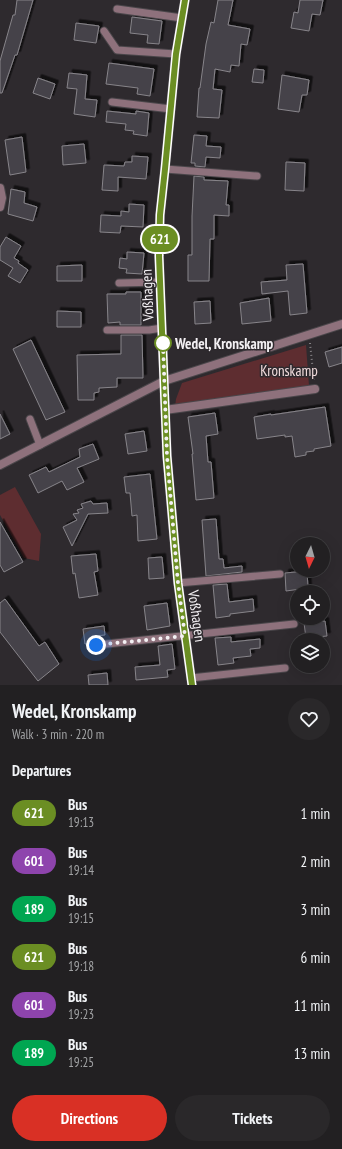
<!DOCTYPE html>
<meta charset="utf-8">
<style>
:root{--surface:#222022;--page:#2a282a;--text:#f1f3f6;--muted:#a2a3a5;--line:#3f3e40;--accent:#d93025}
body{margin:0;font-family:"PT Sans Narrow",sans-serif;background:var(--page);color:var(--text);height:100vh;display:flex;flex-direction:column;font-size:15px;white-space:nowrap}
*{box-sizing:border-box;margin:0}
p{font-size:13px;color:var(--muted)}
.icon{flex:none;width:22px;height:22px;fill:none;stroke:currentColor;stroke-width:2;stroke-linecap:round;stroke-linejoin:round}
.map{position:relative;height:685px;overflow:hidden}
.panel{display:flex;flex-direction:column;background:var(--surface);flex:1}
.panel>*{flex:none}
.badge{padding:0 8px;border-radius:13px;font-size:14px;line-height:26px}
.needle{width:26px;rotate:185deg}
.buttons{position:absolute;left:290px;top:537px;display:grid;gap:8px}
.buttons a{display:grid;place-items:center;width:40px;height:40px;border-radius:50%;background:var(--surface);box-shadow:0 4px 16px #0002,0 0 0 1px var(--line);font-size:20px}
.you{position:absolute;width:20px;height:20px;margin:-10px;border:3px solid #fff;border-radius:50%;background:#1a73e8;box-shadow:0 0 0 6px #1a73e833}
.map>.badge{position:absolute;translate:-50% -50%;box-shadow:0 0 0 2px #fff}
h2{padding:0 12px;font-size:15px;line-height:36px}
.round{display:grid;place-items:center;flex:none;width:42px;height:42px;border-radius:21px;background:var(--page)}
.head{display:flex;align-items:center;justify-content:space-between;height:68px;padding:0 12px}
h1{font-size:19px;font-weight:600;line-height:30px}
.cta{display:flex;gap:8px;margin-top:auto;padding:8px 12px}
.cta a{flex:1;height:46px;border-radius:24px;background:var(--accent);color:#fff;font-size:16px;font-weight:600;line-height:46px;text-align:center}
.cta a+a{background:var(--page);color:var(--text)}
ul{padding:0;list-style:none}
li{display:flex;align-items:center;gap:12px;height:48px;padding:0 12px}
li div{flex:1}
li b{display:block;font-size:15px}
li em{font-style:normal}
li .badge{min-width:44px;font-weight:700;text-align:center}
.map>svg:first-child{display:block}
</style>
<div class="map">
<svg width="342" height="685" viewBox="0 0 342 685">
<defs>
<filter id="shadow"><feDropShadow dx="3.5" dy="-3.5" stdDeviation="0" flood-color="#0009"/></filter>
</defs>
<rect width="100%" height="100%" fill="#2e2a2e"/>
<path fill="#5e2d30" d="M306,345L309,386L175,407L176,399L182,383Z
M15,487L41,534L39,561L24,558L0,515V495Z"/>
<path fill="#454348" stroke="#87848a" filter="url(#shadow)" d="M17,0H33L17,55H15L2,93H0V61L13,15H15Z
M218,0H233L228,25L250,29L247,45L241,44L239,66L231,65L230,72L215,69L213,89L222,90L219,118L197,117L199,88H200L206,44L211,22L214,23Z
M300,0H323L320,15L312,14L309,31L291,28L294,12L298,13Z
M132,17L162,21L159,44L147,43L148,35L130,33Z
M76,23L99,26L96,43L74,40Z
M109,63L154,69L150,96L137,94L138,88L106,84Z
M254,69L264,70L263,83L252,82Z
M69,73L87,75L85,99L97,100L95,117L74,114L77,89L67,88Z
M282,75L309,80L307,95H302L299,112L278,109Z
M38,78L55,84L50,99L33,93Z
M107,111L136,114V111L149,113L147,136L133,134L134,131L125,130L126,124L106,122Z
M194,135L207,136L206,146L221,147L220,158L206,157L205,167L195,166V163H191Z
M22,137L26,172L10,175L5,140Z
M84,144L86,163L63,165L62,146Z
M132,156L148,157L146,179L118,177V191L102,190L104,165L124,166L125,162H132Z
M286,162L305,163L304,191L285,190Z
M194,176L204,177V180L228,181L226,205H229V216L214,215V239H210L209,281H188V255H192V216Z
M11,189L25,192L24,203L37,207L33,221L8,214Z
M129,204L144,205L143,227L121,226L120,233L100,232L101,215L121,216V211L129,212Z
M6,237L21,246L14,258L19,261L18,263L28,270L20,283L8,276L13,268L0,260V247Z
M127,252L144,253L142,274L126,273L127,269L119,268L120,258L127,259Z
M303,264L307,313L290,315L288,291L262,294L261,282L287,280L286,265Z
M82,265V281H57V266Z
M126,292H141V325H120V322L108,323L107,294H126Z
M269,298L271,321L242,324L240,303Z
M210,301L211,323L195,324L194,302Z
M57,311L81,312V327H57Z
M121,335H142L143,378H117V387L99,388V392L94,393V400H78L77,355L121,354Z
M31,340L65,412L46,420L13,349Z
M342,347V363L329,367L325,352Z
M325,407L331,446L314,449V451L306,452V455L295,457L292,436L285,437V435L257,439L254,417L271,414V415Z
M215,413L218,434L206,436L208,462H211L214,498L196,500L192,454H193L188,417Z
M0,414L10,434L0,439Z
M144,431L147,451L128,454L125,434Z
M93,444L99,459L77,468L84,482L67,490L62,481L38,493L29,475L46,467L49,472L80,457L79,449Z
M150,474L157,539L138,541L137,515L132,516L130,493H126L124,477Z
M91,501L93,504L107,503L108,513L88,514L72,546L63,527L77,520L73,514L79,513L77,510L83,508L81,504Z
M216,519L219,559H223L224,568L242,566V572L206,576L202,520Z
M0,522L23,562L4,572L0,565Z
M96,554L98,571L94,572L98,595L79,598L75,573L73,574L71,556Z
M162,557L164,578L149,579L148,558Z
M307,571L308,588L286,591L285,573Z
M227,584L229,602L253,599L254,611L230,614V616L216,618L213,585Z
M5,599L39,646L45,642L59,664L38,681L0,632V603Z
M167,603L170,626L147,630L144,606Z
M325,621L327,636L306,638L304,623Z
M104,626L105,635L95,636L96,640L92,643L85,644L83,629Z
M231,637V642L260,639V648L250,649L251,656L233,658L234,663L218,665L215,638Z
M172,644L175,669L167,670L168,677L136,680L135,667L160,665L158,646Z
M107,673L108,685H89L88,675Z"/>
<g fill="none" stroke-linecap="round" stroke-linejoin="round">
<defs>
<path id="lane" d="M117,9L182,18
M104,31L117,50L176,54
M112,102L171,109
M165,169L257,176
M119,283L160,282
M107,330H149L162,328
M30,419L40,445
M178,583L280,574
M97,645L294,624
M191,678L285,668"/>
<path id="street" d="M185,0L176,54L165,169L160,215L159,256L167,456L178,583L192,685
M0,188L2,198L0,207
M165,410L315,389
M0,465L164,381L342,324"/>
</defs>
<use href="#lane" stroke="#4a464a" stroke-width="9"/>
<use href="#street" stroke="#4a464a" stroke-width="10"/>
<path stroke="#858285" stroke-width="2" stroke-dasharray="1 3" stroke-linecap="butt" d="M310,343L314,381"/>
<use href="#lane" stroke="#8e717c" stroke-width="7"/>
<use href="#street" stroke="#8e717c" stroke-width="8"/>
</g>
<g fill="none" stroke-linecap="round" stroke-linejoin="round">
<defs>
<path id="line" d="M185,0L176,54L165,169L160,215L159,256L167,456L178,583L192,685"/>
</defs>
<use href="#line" stroke="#fff" stroke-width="9"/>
<use href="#line" stroke="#6b8e23" stroke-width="6"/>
<path stroke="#f3f0f3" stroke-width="4" stroke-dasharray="0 7.2" d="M96,645L185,636L178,583L167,456L163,343"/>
</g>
<circle fill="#fff" stroke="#6b8e23" stroke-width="2" cx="163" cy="343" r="8"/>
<g text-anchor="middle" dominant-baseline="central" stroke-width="3" stroke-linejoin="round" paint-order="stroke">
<g font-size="15" fill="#f3f0f3" stroke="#2e2a2e">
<text transform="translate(147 295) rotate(-92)">Voßhagen</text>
<text transform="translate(197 616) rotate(82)">Voßhagen</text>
</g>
<g font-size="15" font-weight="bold" fill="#f3f0f3" stroke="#2e2a2e" text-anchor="start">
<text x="175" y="343">Wedel, Kronskamp</text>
</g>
<g font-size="15" fill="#f2dcdd" stroke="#2e2a2e">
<text x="289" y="370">Kronskamp</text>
</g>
</g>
</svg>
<div class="buttons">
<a><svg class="needle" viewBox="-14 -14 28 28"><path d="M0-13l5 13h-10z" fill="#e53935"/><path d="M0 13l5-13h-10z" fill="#a2a3a5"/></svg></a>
<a><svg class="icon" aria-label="locate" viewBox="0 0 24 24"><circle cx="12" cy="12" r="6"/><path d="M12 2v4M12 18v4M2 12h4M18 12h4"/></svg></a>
<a><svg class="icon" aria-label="layers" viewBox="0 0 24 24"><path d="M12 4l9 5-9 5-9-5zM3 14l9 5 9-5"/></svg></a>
</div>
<div class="you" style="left:96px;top:645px"></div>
<b class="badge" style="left:160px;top:239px;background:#6b8e23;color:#fff">621</b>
</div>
<section class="panel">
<div class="head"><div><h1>Wedel, Kronskamp</h1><p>Walk · 3 min · 220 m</p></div><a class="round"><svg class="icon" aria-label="heart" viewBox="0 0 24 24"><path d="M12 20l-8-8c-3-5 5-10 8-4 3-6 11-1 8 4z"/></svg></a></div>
<h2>Departures</h2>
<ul>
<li><span class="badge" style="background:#6b8e23;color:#fff">621</span><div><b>Bus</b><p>19:13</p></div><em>1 min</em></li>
<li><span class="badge" style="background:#8e44ad;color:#fff">601</span><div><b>Bus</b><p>19:14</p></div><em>2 min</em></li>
<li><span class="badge" style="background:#00a651;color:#fff">189</span><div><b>Bus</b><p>19:15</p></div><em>3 min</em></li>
<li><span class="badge" style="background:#6b8e23;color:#fff">621</span><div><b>Bus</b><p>19:18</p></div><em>6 min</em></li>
<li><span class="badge" style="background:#8e44ad;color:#fff">601</span><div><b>Bus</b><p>19:23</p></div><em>11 min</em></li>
<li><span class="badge" style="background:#00a651;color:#fff">189</span><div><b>Bus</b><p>19:25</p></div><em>13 min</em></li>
</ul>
<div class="cta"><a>Directions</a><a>Tickets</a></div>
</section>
